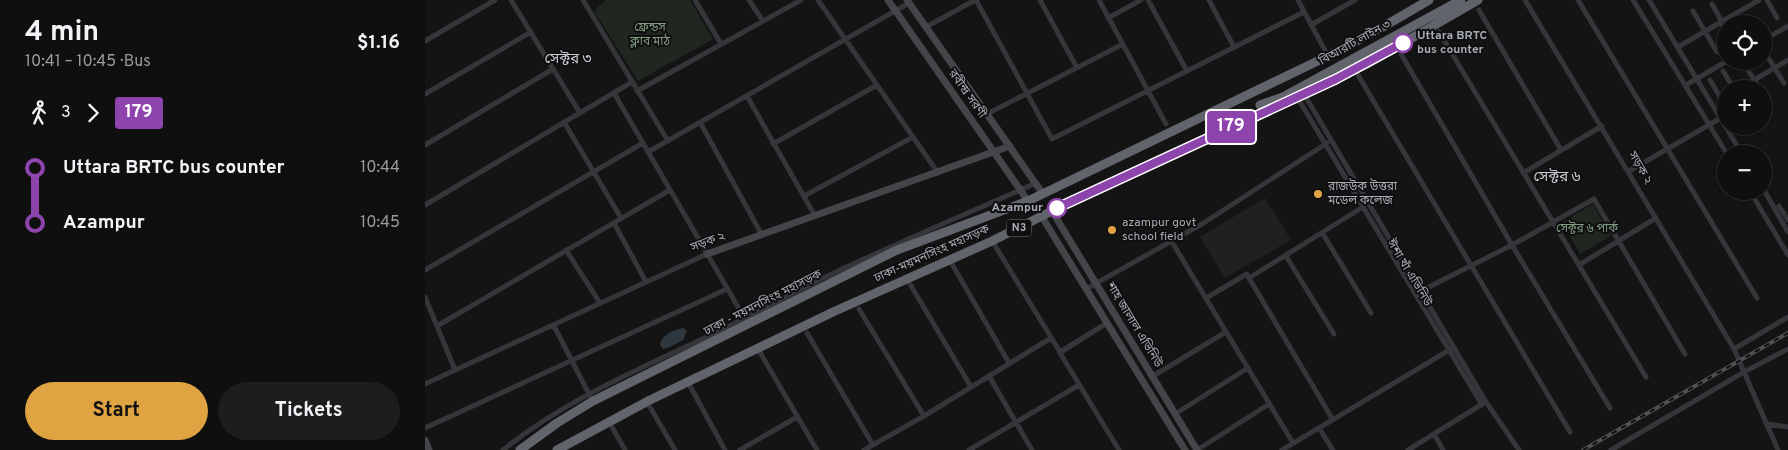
<!DOCTYPE html>
<meta charset="utf-8">
<style>
:root{--surface:#0f0f10;--page:#1d1d1e;--text:#f1f3f6;--muted:#9b9c9f;--line:#2f2f30;--accent:#e0a341}
body{margin:0;font-family:Overpass,"Noto Sans Bengali",sans-serif;background:var(--page);color:var(--text);height:100vh;display:flex;flex-direction:column;font-size:19px;white-space:nowrap}
*{box-sizing:border-box;margin:0}
p{font-size:16px;color:var(--muted)}
.icon{flex:none;width:28px;height:28px;fill:none;stroke:currentColor;stroke-width:2;stroke-linecap:round;stroke-linejoin:round}
.map{position:relative;flex:1;overflow:hidden}
.sheet{display:flex;flex-direction:column;background:var(--surface);width:425px}
.sheet>*{flex:none}
.badge{padding:0 10px;border-radius:4px;font-size:18px;line-height:32px}
.controls{position:absolute;left:1292px;top:15px;display:grid;gap:10px}
.controls a{display:grid;place-items:center;width:55px;height:55px;border-radius:50%;background:var(--surface);box-shadow:0 1px 4px #0004,0 0 0 1px var(--line);font-size:25px}
.map>.badge{position:absolute;translate:-50% -50%;box-shadow:0 0 0 2px #fff}
.legs{display:flex;align-items:center;gap:8px;height:55px;padding:0 25px;font-size:16px}
.legs p{margin-inline-start:auto}
.headline{display:flex;align-items:center;justify-content:space-between;height:85px;padding:0 25px}
h1{font-size:28px;font-weight:700;line-height:38px}
.button{display:flex;gap:10px;margin-top:auto;padding:10px 25px}
.button a{flex:1;height:58px;border-radius:30px;background:var(--accent);color:#111;font-size:20px;font-weight:700;line-height:58px;text-align:center}
.button a+a{background:var(--page);color:var(--text)}
ul{padding:0 25px;list-style:none}
li{display:flex;align-items:center;gap:18px;height:55px;font-size:19px}
li i{display:grid;place-items:center;width:8px;height:100%;margin:0 6px;background:currentColor}
li i::after{content:'';width:12px;height:12px;margin:-6px;border:4px solid;border-radius:50%;background:var(--surface)}
li p{margin-inline-start:auto}
li:first-child i{background:linear-gradient(#0000 50%,currentColor 0)}
li:last-child i{background:linear-gradient(currentColor 50%,#0000 0)}
main{display:flex;flex:1;min-height:0}
.map>svg:first-child{display:block}
</style>
<main>
<section class="sheet">
<div class="headline"><div><h1>4 min</h1><p>10:41 – 10:45 · Bus</p></div><b>$1.16</b></div>
<div class="legs"><svg class="icon" aria-label="walk" viewBox="0 0 24 24"><circle cx="13" cy="4" r="2"/><path d="M13 8l-2 6 4 7M11 14l-3 7M7 12l3-4h3l4 4"/></svg>3<svg class="icon" aria-label="forward" viewBox="0 0 24 24"><path d="M9 5l7 7-7 7"/></svg><b class="badge" style="background:#8e44ad;color:#fff">179</b></div>
<ul>
<li><i style="color:#8e44ad"></i><b>Uttara BRTC bus counter</b><p>10:44</p></li>
<li><i style="color:#8e44ad"></i><b>Azampur</b><p>10:45</p></li>
</ul>
<div class="button"><a>Start</a><a>Tickets</a></div>
</section>
<div class="map">
<svg width="1363" height="450" viewBox="0 0 1363 450">
<rect width="100%" height="100%" fill="#141415"/>
<path fill="#202022" d="M840,198L866,240L800,278L775,237Z"/>
<path fill="#202721" d="M181,0H265L288,39L213,81L169,11Z
M1168,204L1186,236L1155,254L1137,222Z"/>
<path fill="#2e373d" d="M258,328L262,331L258,340L245,347L238,349L235,345C238,333 247,331 258,328Z"/>
<g fill="none" stroke-linecap="round" stroke-linejoin="round">
<path stroke="#35363a" stroke-width="5" d="M86,0L155,113
M158,0L243,141
M270,0L296,44
M324,0L338,21
M393,0L513,173
M551,0L627,139L879,12
M615,0L652,68
M674,0L741,124
M723,0L762,71
M784,0L809,47
M873,0L903,56
M1100,0L1309,349L1353,450
M1153,0L1332,298
M1208,0L1302,154
M1224,0L1317,154
M1342,0L1352,18
M1287,4L1301,29
M1054,10L1136,150
M1268,11L1292,52
M683,18L716,0
M886,25L930,0
M501,27L550,0
M1014,32L1221,377
M1339,40L1363,26
M0,41L70,0
M1253,47L1334,0
M1339,51L1359,83
M976,54L1087,245L1185,408
M1321,67L1333,86
M1298,71L1309,89
M933,75L1145,432
M1285,80L1301,107
M1261,85L1302,61
M1314,89L1363,60
M212,91L376,0
M189,93L320,319
M0,94L106,32
M879,94L1061,402L1094,450
M322,96L390,216
M872,97L1057,405
M562,114L698,44
M139,122L196,218
M276,122V124L337,235
M348,144L452,85
M0,145L128,69
M223,152L484,3
M1204,171L1296,118
M1098,173L1177,126
M1339,190L1363,232
M1325,191L1363,255
M379,196L488,137
M0,205L207,82
M1354,206L1363,220
M189,223L221,282
M898,234L946,313
M747,242L868,443
M569,244L635,352L682,323L635,353L694,450
M141,250L175,303
M861,256L909,334
M527,264L584,363
M1154,265L1231,218
M0,270L218,143
M824,278L908,420
M485,284L546,387
M661,289L777,224L902,143
M990,294L1087,245L1169,199L1260,354
M0,297L30,370
M781,298L822,274L824,278L938,207
M434,309L499,416
M12,326L245,190
M129,326L165,396
M382,333L448,445
M333,349L392,450
M1309,349L1363,317
M564,376L607,450
M728,376L801,332
M0,384L282,254
M265,386L300,450
M225,407L250,450
M750,414L823,368
M1342,424L1363,427
M187,427L200,450
M0,428L302,289
M894,428L908,450
M1009,434L1018,450
M78,450C140,400 214,369 286,335C321,318 355,300 390,282C462,247 537,216 611,183
M315,450L372,417
M439,450L499,416L626,338
M544,450L654,385
M772,450L844,404
M857,450L1026,349
M983,450L1059,403
M1186,450L1319,372L1363,349"/>
<path stroke="#434549" stroke-width="7" d="M463,0L603,201
M482,0L618,194
M627,211L772,450
M617,217L760,450
M282,254L585,146
M0,440L4,450"/>
<path stroke="#61646a" stroke-width="9" d="M835,105L858,97L1036,0
M95,450L132,423L168,401L472,250L603,201L903,56L956,28L1004,0
M132,450L225,400L408,312L567,241L627,211L911,79L940,65L1053,0"/>
<defs>
<path id="rail" d="M1158,450L1363,333"/>
</defs>
<use href="#rail" stroke="#4e5054" stroke-width="4"/>
<use href="#rail" stroke="#0f0f10" stroke-width="2" stroke-dasharray="5.5" stroke-linecap="butt"/>
</g>
<g fill="none" stroke-linecap="round" stroke-linejoin="round">
<defs>
<path id="line-1" d="M632,208L911,79L978,43"/>
</defs>
<use href="#line-1" stroke="#fff" stroke-width="11"/>
<use href="#line-1" stroke="#8e44ad" stroke-width="8"/>
</g>
<g fill="#fff" stroke="#8e44ad" stroke-width="2.5">
<circle cx="978" cy="43" r="9"/>
<circle cx="632" cy="208" r="9"/>
</g>
<g fill="#e0a341" stroke="#0f0f10" stroke-width="2">
<circle cx="893" cy="194" r="5"/>
<circle cx="687" cy="230" r="5"/>
</g>
<g text-anchor="middle" dominant-baseline="central" stroke-width="4" stroke-linejoin="round" paint-order="stroke">
<rect fill="#0f0f10" stroke="#797c83" stroke-width="1" x="581.5" y="219.5" width="25" height="17" rx="4"/>
<g font-size="11" font-weight="bold" fill="#a7abb4">
<text x="594" y="228">N3</text>
</g>
<g font-size="12" fill="#7f9d80" stroke="#0f0f10">
<text x="225" y="28">ফ্রেন্ডস<tspan x="225" dy="14">ক্লাব মাঠ</tspan></text>
<text x="1162" y="229">সেক্টর ৬ পার্ক</text>
</g>
<g font-size="12" font-weight="bold" fill="#a7abb4" stroke="#0f0f10" text-anchor="start">
<text x="992" y="36">Uttara BRTC<tspan x="992" dy="14">bus counter</tspan></text>
<text x="618" y="208" text-anchor="end">Azampur</text>
</g>
<g font-size="12" fill="#a7abb4" stroke="#0f0f10">
<text transform="translate(930 43) rotate(-29)">বিআরটি লাইন ৩</text>
<text transform="translate(542 94) rotate(55)">রবীন্দ্র সরণী</text>
<text transform="translate(1215 168) rotate(60)">সড়ক ২</text>
<text transform="translate(283 242) rotate(-21)">সড়ক ২</text>
<text transform="translate(507 254) rotate(-24)">ঢাকা-ময়মনসিংহ মহাসড়ক</text>
<text transform="translate(984 273) rotate(59)">ঈশা খাঁ এভিনিউ</text>
<text transform="translate(338 303) rotate(-27)">ঢাকা - ময়মনসিংহ মহাসড়ক</text>
<text transform="translate(709 325) rotate(59)">শাহ জালাল এভিনিউ</text>
</g>
<g font-size="12" fill="#a7abb4" stroke="#0f0f10" text-anchor="start">
<text x="903" y="187">রাজউক উত্তরা<tspan x="903" dy="14">মডেল কলেজ</tspan></text>
<text x="697" y="223">azampur govt<tspan x="697" dy="14">school field</tspan></text>
</g>
<g font-size="15" fill="#c7cad1" stroke="#0f0f10">
<text x="143" y="59">সেক্টর ৩</text>
<text x="1132" y="177">সেক্টর ৬</text>
</g>
</g>
</svg>
<div class="controls">
<a><svg class="icon" aria-label="locate" viewBox="0 0 24 24"><circle cx="12" cy="12" r="6"/><path d="M12 2v4M12 18v4M2 12h4M18 12h4"/></svg></a>
<a>+</a>
<a>−</a>
</div>
<b class="badge" style="left:806px;top:127px;background:#8e44ad;color:#fff">179</b>
</div>
</main>
